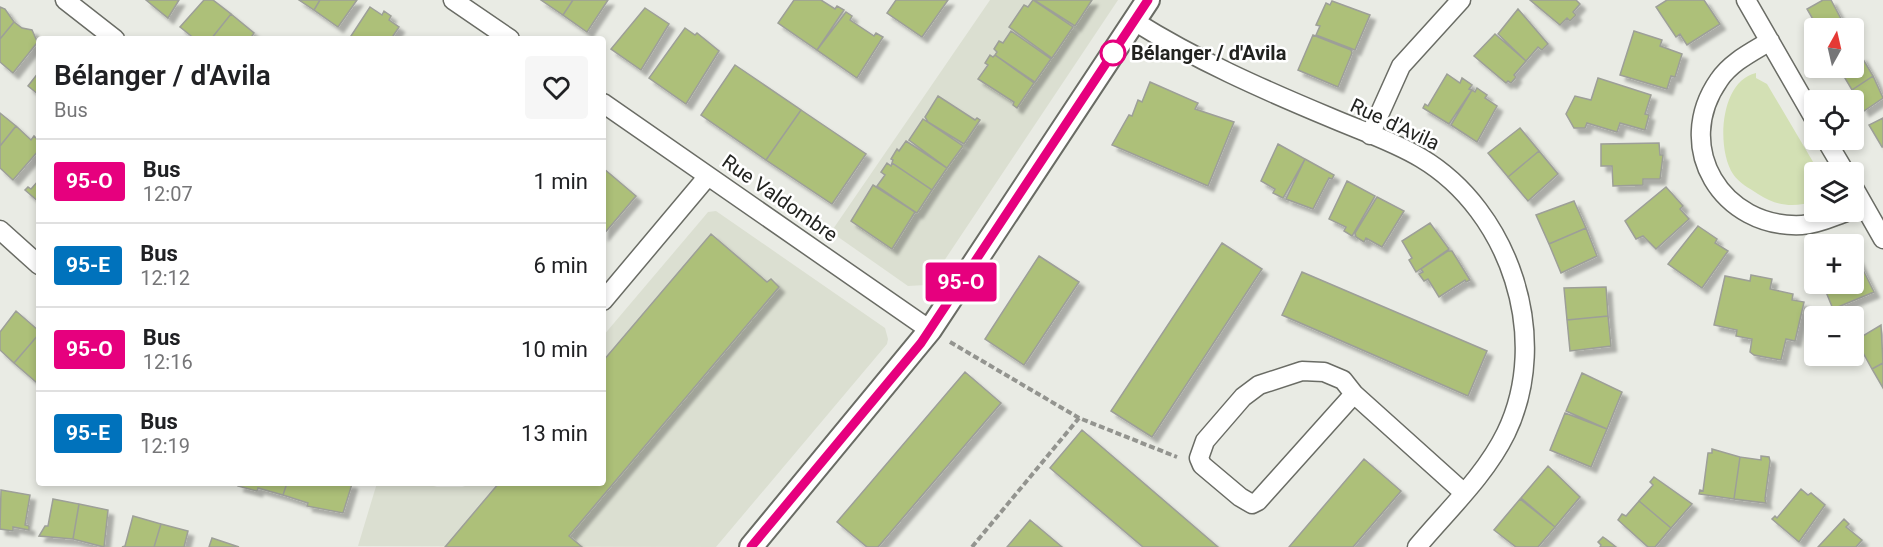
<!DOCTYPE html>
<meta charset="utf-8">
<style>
:root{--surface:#fff;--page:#f6f6f6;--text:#202124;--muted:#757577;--line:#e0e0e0}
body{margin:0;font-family:Roboto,sans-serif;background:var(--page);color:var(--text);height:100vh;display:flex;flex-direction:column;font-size:22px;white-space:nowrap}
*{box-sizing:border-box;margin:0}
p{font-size:20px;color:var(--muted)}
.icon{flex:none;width:33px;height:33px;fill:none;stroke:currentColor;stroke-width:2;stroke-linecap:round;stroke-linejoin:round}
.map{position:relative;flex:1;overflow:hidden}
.details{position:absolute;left:36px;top:36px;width:570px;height:450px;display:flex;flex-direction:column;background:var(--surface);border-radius:6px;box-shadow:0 3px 9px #0003}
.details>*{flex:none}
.badge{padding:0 12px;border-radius:4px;font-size:21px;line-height:39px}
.needle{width:39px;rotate:8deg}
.controls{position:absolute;left:1804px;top:18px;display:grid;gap:12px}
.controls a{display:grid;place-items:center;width:60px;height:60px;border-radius:6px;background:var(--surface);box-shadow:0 3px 9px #0003;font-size:30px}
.map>.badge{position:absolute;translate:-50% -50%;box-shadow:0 0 0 3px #fff}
.round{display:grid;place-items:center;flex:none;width:63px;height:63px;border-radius:6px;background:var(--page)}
.headline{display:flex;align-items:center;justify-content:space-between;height:102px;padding:0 18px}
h1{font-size:28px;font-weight:600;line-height:45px}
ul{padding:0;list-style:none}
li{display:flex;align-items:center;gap:18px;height:84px;padding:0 18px;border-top:2px solid var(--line)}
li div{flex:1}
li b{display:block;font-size:22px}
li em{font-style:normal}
li .badge{min-width:66px;font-weight:700;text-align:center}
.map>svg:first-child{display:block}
</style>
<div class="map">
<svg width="1883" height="547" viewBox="0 0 1883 547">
<defs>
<filter id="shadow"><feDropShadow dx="5.5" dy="5.5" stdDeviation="1.5" flood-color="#0004"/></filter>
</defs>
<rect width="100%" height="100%" fill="#e9ebe4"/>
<path fill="#dbdfd1" d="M990,0H1118L932,279L926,285L908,286L831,232Z
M716,211L885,328L888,339L887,344L716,547L358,546L377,483H423L437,487H462L474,483H603V336L703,218L708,212Z"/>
<path fill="#d3e0b4" d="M1756,73V78L1767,84L1819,172H1815V201C1794,208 1776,206 1758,194C1749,188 1739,183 1733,174C1716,148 1720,81 1756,73Z"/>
<path fill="#adc079" stroke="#9d9f98" stroke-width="1.5" filter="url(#shadow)" d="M146,0H179L168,18Z
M204,0H213L231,14L211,39H195L180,27Z
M299,0H320L314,10Z
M320,0H357L338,27L314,10Z
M541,0H573L563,15Z
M573,0H608L587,32L563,15Z
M794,0H821L835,9L837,6L844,10L817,50L778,23Z
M896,0H948L922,37L887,13Z
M1033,0L1073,27L1052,58L1009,27L1024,5L1028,7Z
M1034,0H1092L1075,26Z
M1530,0H1576L1580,4L1573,12L1576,15L1570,21L1567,18L1560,25Z
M1667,0H1704L1720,24L1687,45L1680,34L1676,37L1656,7Z
M1823,0H1831L1841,19L1824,28H1818L1807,9Z
M1332,1L1370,15L1355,50L1316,35L1320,26L1316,25L1326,3L1330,5Z
M0,7L5,9L14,22L0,39Z
M370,7L382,15L384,11L391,16L389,20L399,27L391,39H349Z
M645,8L669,24L641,70L611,49Z
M1518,9L1548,44L1542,50L1538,47L1526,61L1498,34Z
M846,12L852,16L850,20L874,36L876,33L883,37L857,78L817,50Z
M231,14L254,33L250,39H211Z
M1841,19L1847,28H1824L1827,27Z
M14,22L22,28L32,30L39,46L36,44L13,73L0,62V39Z
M685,28L695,35L697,33L719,51L686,104L649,78Z
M1011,31L1051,59L1035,82L995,55L997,52L994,49L999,41L1003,43Z
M1634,31L1662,40L1660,46L1682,54L1675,77L1671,76L1667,89L1620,75Z
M1495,34L1526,61L1514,75L1516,77L1511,83L1508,81L1506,83L1474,56Z
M1313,35L1351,50L1352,53L1338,87L1298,70Z
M990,55L993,57L995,55L1034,83L1017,108L1013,105L1014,102L978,79L988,65L985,63Z
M1861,56L1873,76L1852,90L1839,68H1854V60Z
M735,65L801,110L766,160L701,115Z
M39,72V95L28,86Z
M1447,74L1460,83L1462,78L1472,85L1469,89L1472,90L1449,124L1423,108L1425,104L1428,106Z
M1873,76L1883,98L1864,111L1852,90Z
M1598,78L1651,95L1645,114L1649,115L1645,130L1620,123L1617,132L1587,123L1585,128H1574L1566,114L1575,96L1591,100Z
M1150,82L1198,103L1195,109L1234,122L1208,186L1112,145L1129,115L1132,116L1138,100L1142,102Z
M1477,88L1487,95L1485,98L1497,106L1477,142L1451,125L1472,90L1475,92Z
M938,96L975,120L977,118L980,120L964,144L928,122L925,117Z
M801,110L866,154L832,204L766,160Z
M0,113L16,126L0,146Z
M1883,118V147H1882L1869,125Z
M923,119L963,146L947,168L909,140Z
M16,126L31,140L34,136L39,141V150L13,180L0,168V146Z
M1520,128L1539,151L1508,177L1488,153Z
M906,141L947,168L932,190L892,163L893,160L891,159L897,149L899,151Z
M1659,143L1660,155H1663L1660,179H1643V185L1613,186L1612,166H1601V144Z
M1278,144L1305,159L1283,198L1273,193L1275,189L1261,181Z
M1539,151L1558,174L1528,201L1508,177Z
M1305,159L1334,175L1332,179L1329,178L1313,209L1286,199Z
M887,163L891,166L892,163L932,190L917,213L877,186L885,175L881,172Z
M603,168L636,196L603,235Z
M39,180V202L25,190L28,187L31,189Z
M1347,181L1375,196L1352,236L1344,231L1346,227L1329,219Z
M873,185L915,212L892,249L851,221Z
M1666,187L1683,206L1680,209L1689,219L1656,249L1643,236L1636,239L1625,221Z
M1377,197L1404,211L1382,247L1366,238L1364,242L1356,237L1355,233Z
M1574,201L1586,228L1549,244L1536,215Z
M1430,223L1449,249L1416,272L1409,260L1412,258L1402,241Z
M1698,226L1717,239L1715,243L1728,251L1702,288L1668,264Z
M1586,228L1597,256L1561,273L1549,244Z
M711,234L767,282L771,279L779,287L569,536L582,547H445L499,483H603V361Z
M1222,243L1262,269L1152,437L1111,411Z
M1448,251H1452L1470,280L1466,282L1465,280L1439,297L1428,279L1424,281L1419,274L1423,272L1421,269Z
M1854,252L1874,292L1833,309L1824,287L1828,284H1854Z
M1039,256L1079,282L1024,365L985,339Z
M1302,272L1487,351L1468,396L1282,315Z
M1751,275L1772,279L1770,289L1793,294L1792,300L1804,302L1795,341L1786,339L1781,360L1754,355L1750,352L1752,339L1736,336L1737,330L1714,325L1725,276L1750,281Z
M1606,287L1608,316L1567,320L1564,288Z
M16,311L39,331V334L14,363L0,350V332Z
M1608,316L1611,346L1570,351L1567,320Z
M1881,325L1883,363L1872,369L1856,340Z
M39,334V379L36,382L14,363Z
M1883,363V388L1872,369Z
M965,372L1001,403L878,547H867L837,522Z
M1582,373L1622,392L1607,429L1566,411Z
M1565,413L1607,429L1591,467L1550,450Z
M1082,430L1218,547H1143L1050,468Z
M1712,449L1740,457L1734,499L1699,494L1700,490L1703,491L1708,453H1712Z
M1761,456L1769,457L1770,461L1765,499L1766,503L1734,499L1740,457L1761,460Z
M1364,459L1401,491L1353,547H1289Z
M1548,466L1580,497L1555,527L1521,498Z
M1654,477L1692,504L1671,528L1639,501L1653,485L1650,482Z
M239,483H287L283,495L258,488L257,491L238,486Z
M287,483H350L352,484L343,513L307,506L308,503L283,495Z
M1801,489L1808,495L1811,493L1825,505L1799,542L1772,519L1775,516L1777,518Z
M1,490L30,495L25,525L29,526V530L13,527V531L0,529Z
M53,499L79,504L73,539L39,536L45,526H48Z
M1520,499L1555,527L1538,547H1516L1494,530Z
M1639,501L1671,528L1655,547H1648L1618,520L1622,514L1626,516Z
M79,504L108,510L104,547L73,539Z
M133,516L161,524L154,547H122L125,546Z
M1844,519L1849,524L1846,527L1862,540L1856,547H1818Z
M1030,520L1062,547H1007Z
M161,524L188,531L184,547H154Z
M1603,537L1606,539L1616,547H1600L1601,545L1598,542Z
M212,538L239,547H209Z"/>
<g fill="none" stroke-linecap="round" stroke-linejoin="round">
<defs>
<path id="minor" d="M65,0L115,39
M453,0L510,39
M1746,0L1815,120
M1134,21C1196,60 1262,89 1329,117C1359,130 1393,141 1421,158C1510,211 1552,338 1506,433C1485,476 1447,511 1417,547
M1770,41C1752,52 1731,62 1719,80C1672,147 1722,229 1802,225C1818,224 1832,217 1846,212
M603,103L930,330
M1370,135L1401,66L1461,0
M1826,140L1845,172
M1854,188L1883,239
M0,230L39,265
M603,301L708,176
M1354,394L1258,501L1252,504L1240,497L1202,465L1199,458L1205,441L1243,397L1259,385L1302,371L1324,372L1343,380L1354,394L1463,492"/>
<path id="tertiary" d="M751,547L930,330L1148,0"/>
</defs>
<use href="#minor" stroke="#6a6c65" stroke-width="21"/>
<use href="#tertiary" stroke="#6a6c65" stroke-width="26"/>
<path stroke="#93948f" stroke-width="4" stroke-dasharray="6 3" stroke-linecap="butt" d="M950,342L1079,418
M972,547L1079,418L1177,457"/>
<use href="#minor" stroke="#fff" stroke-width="18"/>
<use href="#tertiary" stroke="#fff" stroke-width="22"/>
</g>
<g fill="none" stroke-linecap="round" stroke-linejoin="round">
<defs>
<path id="line" d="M751,547L921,343L1148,0"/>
</defs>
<use href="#line" stroke="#fff" stroke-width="14"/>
<use href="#line" stroke="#e6007e" stroke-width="9"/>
</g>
<circle fill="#fff" stroke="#e6007e" stroke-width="3" cx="1113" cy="53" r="12"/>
<g text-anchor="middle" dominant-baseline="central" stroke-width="5" stroke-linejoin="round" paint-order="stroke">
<g font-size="20" font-weight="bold" fill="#222320" stroke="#fff" text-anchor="start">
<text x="1131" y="53">Bélanger / d'Avila</text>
</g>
<g font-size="20" fill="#222320" stroke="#fff">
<text transform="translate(1395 124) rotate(25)">Rue d'Avila</text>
<text transform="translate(780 198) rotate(35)">Rue Valdombre</text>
</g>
</g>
</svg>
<div class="controls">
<a><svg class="needle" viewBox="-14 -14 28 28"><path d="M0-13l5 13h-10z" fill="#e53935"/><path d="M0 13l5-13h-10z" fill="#757577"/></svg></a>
<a><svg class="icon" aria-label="locate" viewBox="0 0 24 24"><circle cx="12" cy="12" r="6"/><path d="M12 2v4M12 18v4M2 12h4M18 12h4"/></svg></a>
<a><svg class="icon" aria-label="layers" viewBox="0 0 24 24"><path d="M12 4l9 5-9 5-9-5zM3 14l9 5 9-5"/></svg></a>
<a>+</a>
<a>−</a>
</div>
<b class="badge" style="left:961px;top:282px;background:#e6007e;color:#fff">95-O</b>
<section class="details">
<div class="headline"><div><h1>Bélanger / d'Avila</h1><p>Bus</p></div><a class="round"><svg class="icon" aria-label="heart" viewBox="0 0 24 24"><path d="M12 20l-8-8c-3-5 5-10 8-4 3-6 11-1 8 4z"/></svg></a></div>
<ul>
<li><span class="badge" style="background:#e6007e;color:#fff">95-O</span><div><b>Bus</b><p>12:07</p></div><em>1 min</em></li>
<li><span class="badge" style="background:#0072bc;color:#fff">95-E</span><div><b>Bus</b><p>12:12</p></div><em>6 min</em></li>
<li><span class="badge" style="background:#e6007e;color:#fff">95-O</span><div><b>Bus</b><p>12:16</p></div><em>10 min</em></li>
<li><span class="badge" style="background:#0072bc;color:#fff">95-E</span><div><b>Bus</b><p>12:19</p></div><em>13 min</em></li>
</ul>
</section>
</div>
